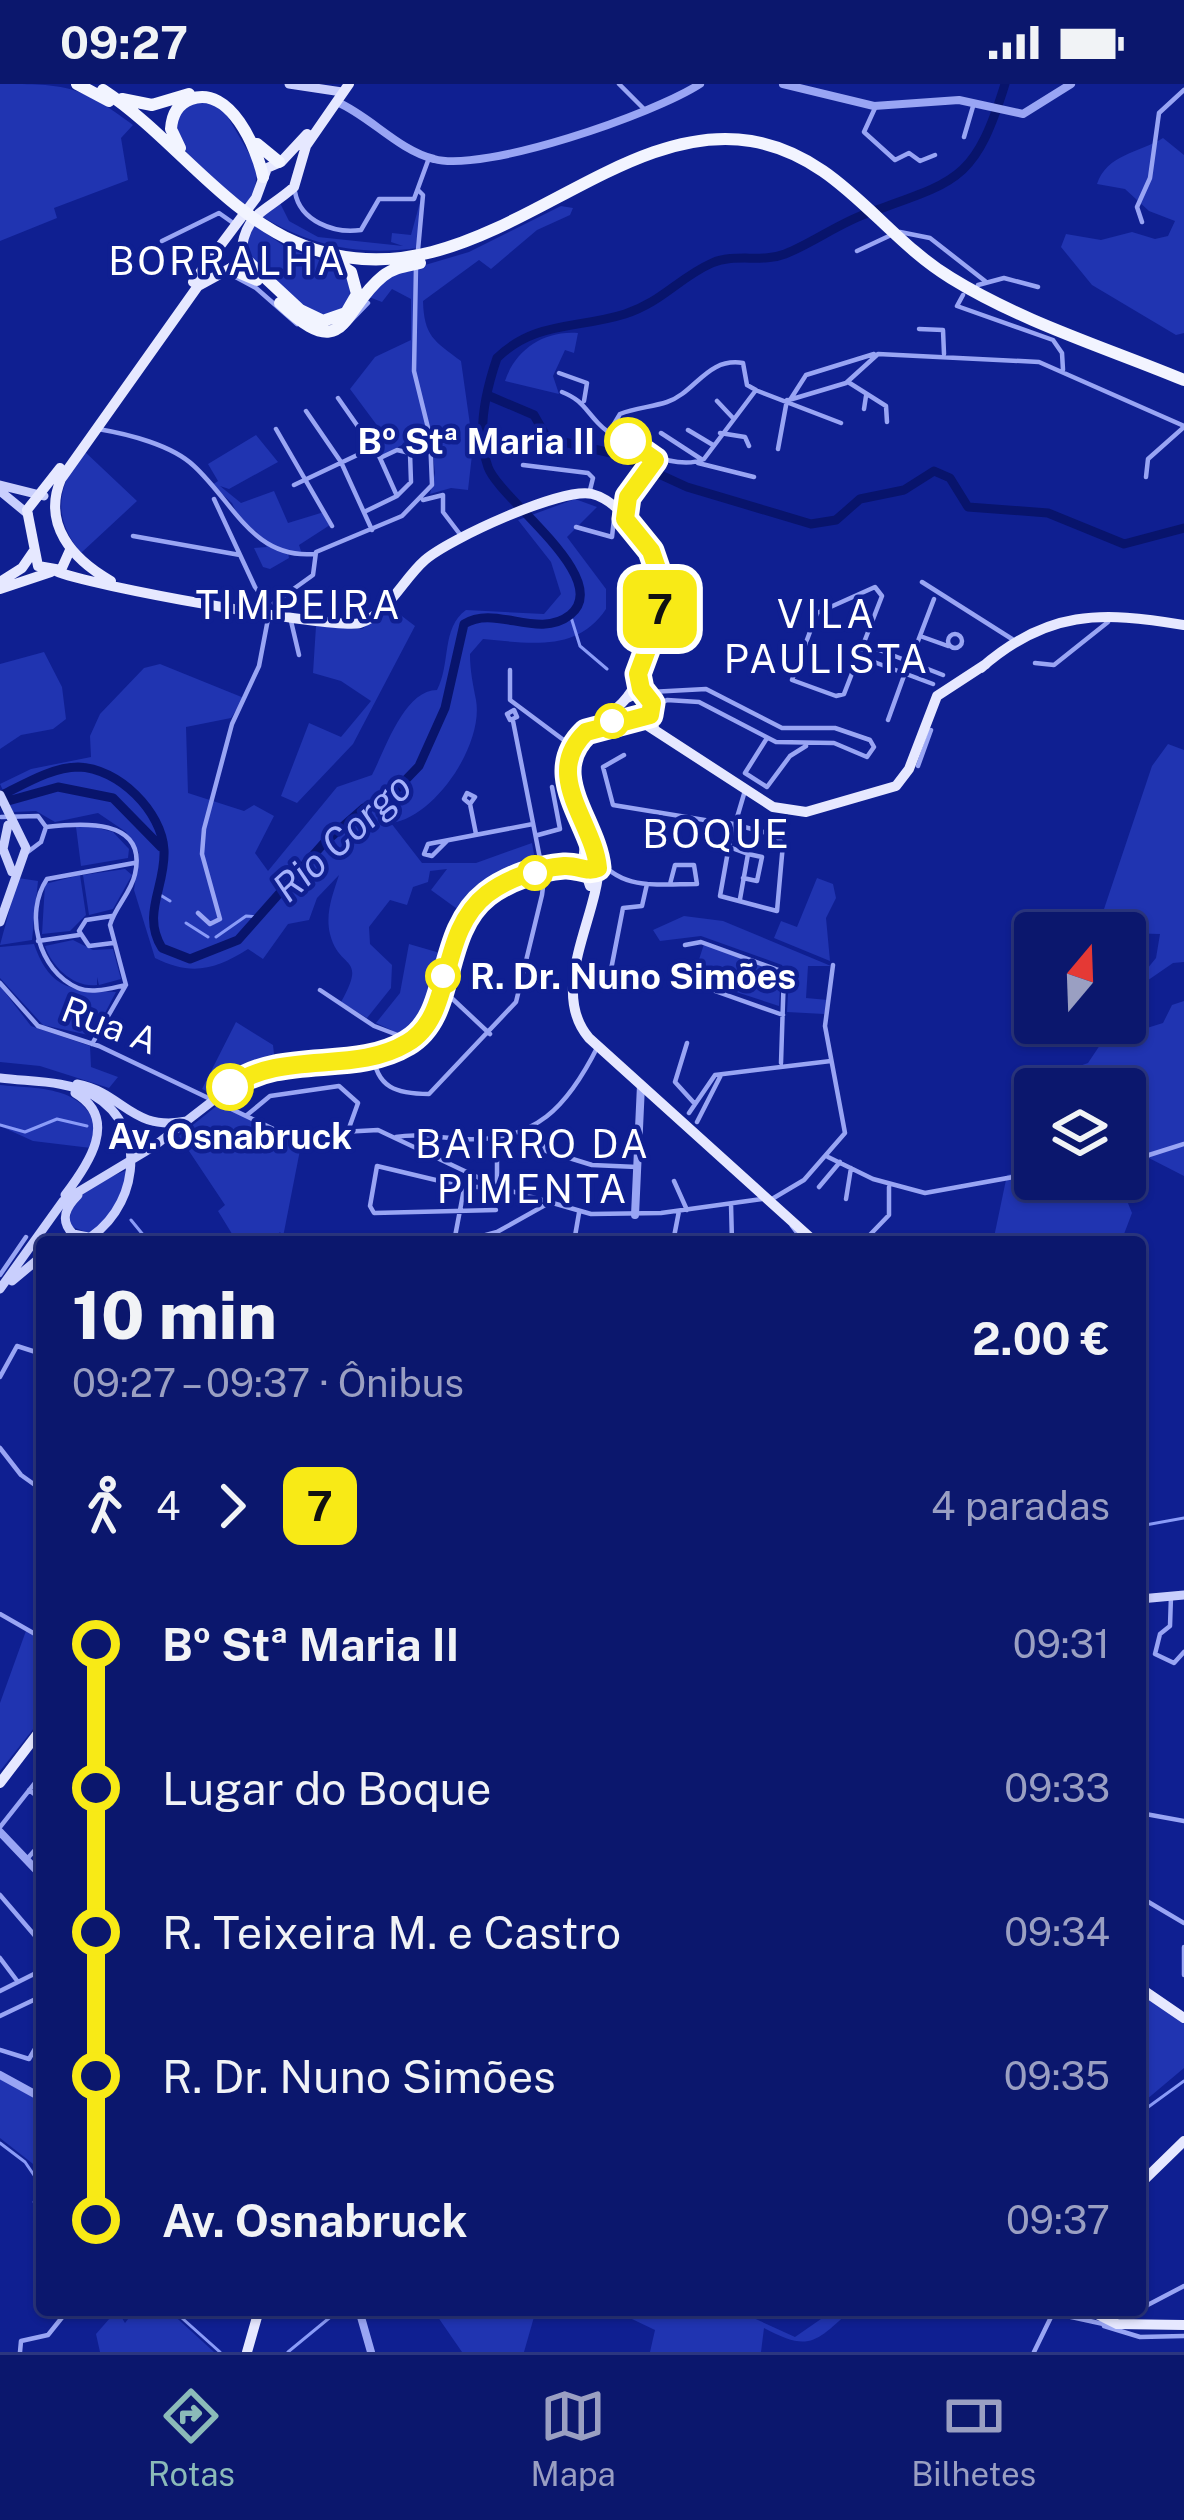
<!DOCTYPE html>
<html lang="pt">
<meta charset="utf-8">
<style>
:root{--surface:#0b176d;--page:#142072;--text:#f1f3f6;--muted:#9a9fc2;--line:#2b3680;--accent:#8bbbb9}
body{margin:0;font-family:"Public Sans",sans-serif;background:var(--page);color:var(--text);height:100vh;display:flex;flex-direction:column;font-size:45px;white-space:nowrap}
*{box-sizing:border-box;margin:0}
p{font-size:39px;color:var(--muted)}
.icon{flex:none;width:66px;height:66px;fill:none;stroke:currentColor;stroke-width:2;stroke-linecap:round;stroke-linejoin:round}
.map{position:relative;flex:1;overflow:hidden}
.details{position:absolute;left:36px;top:1152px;width:1110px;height:1080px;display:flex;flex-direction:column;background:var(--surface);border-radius:12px;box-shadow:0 3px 9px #0004,0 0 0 3px var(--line)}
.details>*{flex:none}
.badge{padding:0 24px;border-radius:18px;font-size:42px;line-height:78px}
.needle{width:78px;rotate:19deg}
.fabs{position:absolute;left:1014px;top:828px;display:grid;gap:24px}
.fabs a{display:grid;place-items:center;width:132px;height:132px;border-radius:12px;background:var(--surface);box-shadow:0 3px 9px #0004,0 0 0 3px var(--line);font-size:60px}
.map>.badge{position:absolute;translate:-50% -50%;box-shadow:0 0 0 6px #fff}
.legs{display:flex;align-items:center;gap:18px;height:132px;padding:0 36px;font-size:39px}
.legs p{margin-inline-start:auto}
.overview{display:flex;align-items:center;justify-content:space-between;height:204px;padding:0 36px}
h1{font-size:66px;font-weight:800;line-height:90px}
ul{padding:0 36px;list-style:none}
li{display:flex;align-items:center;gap:42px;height:144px;font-size:45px}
li i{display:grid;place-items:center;width:18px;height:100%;margin:0 15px;background:currentColor}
li i::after{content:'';width:30px;height:30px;margin:-15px;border:9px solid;border-radius:50%;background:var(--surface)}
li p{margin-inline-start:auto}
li:first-child i{background:linear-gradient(#0000 50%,currentColor 0)}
li:last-child i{background:linear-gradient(currentColor 50%,#0000 0)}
.status{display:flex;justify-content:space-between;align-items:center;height:84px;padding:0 60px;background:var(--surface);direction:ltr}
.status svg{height:33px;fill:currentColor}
.tabs{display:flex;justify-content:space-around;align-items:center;height:168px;border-top:3px solid var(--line);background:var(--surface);font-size:33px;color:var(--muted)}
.tabs a{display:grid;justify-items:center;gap:6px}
.tabs .active{color:var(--accent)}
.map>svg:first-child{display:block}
</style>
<div class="status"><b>09:27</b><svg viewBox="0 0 49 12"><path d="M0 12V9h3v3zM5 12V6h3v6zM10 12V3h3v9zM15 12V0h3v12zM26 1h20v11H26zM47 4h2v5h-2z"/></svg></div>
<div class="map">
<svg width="1184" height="2268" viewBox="0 0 1184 2268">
<rect width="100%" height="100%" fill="#0f1f91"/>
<path fill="#2034b1" d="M0,0C66,0 80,1 133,41L121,54L128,96L54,124L57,134L0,157Z
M210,18L225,28L258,85L253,113L244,120C217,95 153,59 187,20Z
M1163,54L1184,71V249L1176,251L1092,201L1061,163L1066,150L1101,156L1132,148L1155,155L1168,152L1175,137L1149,127L1125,105L1097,100C1107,70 1139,69 1163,54Z
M422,111L417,164C358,172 311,162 261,132L280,119L289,137L318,153L403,162L391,158L392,149L411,151Z
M561,122L573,124L570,131L537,146L491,185L479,176L423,217C424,252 434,257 461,277L473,362L468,406L451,404L430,410L435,389L431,354L414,355L382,371L371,357L379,344L350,305L375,273L411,256V215L392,205L382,218L369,213L388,192L469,168Z
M254,141L287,164L343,185C354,207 352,214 337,232L307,229L249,176L246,162Z
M578,249L574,269L565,266L553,292L559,310L505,297C515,266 544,246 578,249Z
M256,351L278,378L229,405L220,402L241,419L274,407L288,439L324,428L330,441L299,461L302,470L288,469L289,474L270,485L263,483L254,464L267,463L256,447L243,442L232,419L212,401L218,397L208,380Z
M83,366L137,417L81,469C51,432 58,403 83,366Z
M575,415L597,423L567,453L606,505V525C577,569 528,559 483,555L470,570C470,587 473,600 476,616C484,661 434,734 391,739L422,779H476L532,759L536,781L492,800L460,827L431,806L447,785L430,787L428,798L413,803L407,821L390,816L369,843L370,860L392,881L391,904L367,934L341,918C368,870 339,887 330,850C325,829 333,810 339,791L317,814L309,836L288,840L263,875L248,865C215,886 191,892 155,874L134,806L139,769L126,748L98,729L55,738L36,727L13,728L0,700L31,685L91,673L90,652L100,630L144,584L160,580L244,614L231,634L186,643L188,709L244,727L254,721L274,732L255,769L268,787L337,703L372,691C385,666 404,606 437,606C451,580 441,544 466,526L544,530L561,510L551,478L518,436Z
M390,523L415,542L353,660L297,719L281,712L309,639L341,653L371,617L341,597L313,589L316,542L362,545Z
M44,568L62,603L66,635L53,645L21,651L0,665V580Z
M1168,660L1184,666V878L1173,879L1125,912L1156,874L1160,850L1124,849L1103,828L1152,682Z
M87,741L113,748L129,765L128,774L81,782L76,743Z
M125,785L132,791L113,825L89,831L83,791Z
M80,791L86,831L70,847L42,850L45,800Z
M18,794L38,797L32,856L0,861Z
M817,794L833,800L836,814L826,834L830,877L774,854L781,837L797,843Z
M684,832L723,837L831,882H808L806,914L828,916L824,930L787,928L789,892L782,881L701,852L660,857L653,846Z
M73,856L93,866L113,865L121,895L99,901L97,893V901C74,904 52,883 45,862Z
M34,860C51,909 76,906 116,908L93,952L43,941L0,894V863Z
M409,860L440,869L428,925L406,953L376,939L400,909Z
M704,860L781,889L779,922L693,894Z
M0,902L31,942L90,962L91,983L118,993L109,1004L40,982L0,978Z
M1184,917V1092L1143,1071L1125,1083V1005H1054L1063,988L1088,979L1102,958L1163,939L1172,921Z
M236,938L273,961L275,979L246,985L213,1010L202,1005Z
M0,1001C36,1005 80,1001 95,1040L91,1064L33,1057L0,1042Z
M219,1020L301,1061L283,1153L280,1148L270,1158H237L218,1127L225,1121L179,1052Z
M1035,1068V1095H1118L1132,1129L1121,1158H993L1007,1091L1031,1084Z
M127,1086L119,1120L91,1150L70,1142C67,1110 101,1097 127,1086Z
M27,1544L42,1556V1634L0,1687V1619Z
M1140,1909L1184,1938V1984L1140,2021Z
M0,1993L42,2018V2087L0,2054Z
M117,2226L125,2239L135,2226H168L214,2268H100L96,2250Z
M433,2226H536L524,2268H462Z
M613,2226L716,2231L736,2226L795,2253L834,2226H851C815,2259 809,2268 764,2244L761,2268H650L655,2246Z"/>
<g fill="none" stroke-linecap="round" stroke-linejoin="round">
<path stroke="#8a9bf8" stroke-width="3" d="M570,530L580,562L607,585
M157,809L170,817
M186,839L208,853
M216,853L246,832L259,833
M0,1041L25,1048L57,1035L87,1042
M131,1136L149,1158
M1140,1442L1184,1434
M1140,2029L1184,1997
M0,2059L25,2078L40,2100
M173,2226L220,2268
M697,2226L720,2233L740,2226
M288,2268L339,2226"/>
<path stroke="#08146c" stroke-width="9" d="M487,311L534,331L546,352L555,356L615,370L687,403L811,440L836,436L860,415L904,406L934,387L950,394L968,423L1048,429L1124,460L1184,444
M0,712C23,701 52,683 78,683C119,684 162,728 164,766C166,802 141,830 162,864L190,875L238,856L324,759L364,724L394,708L419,682L445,624L464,540C495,520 538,556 570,531C615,495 499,415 488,383C476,349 486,306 497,274C535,237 577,245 625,230C662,218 680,193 712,179C735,169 762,179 785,170C813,159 839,139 868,129C958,97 975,97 1005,0
M1,719L58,703L113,714L161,763"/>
<path stroke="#99a5f4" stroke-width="4.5" d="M619,0L645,26
M875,24L864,48L895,76L909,69L920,77L935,71
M964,53L974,19
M295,108C300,137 334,150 361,146L379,115H414L429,74
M1142,138L1137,123L1150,94L1159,29L1184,6
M900,148L930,154L985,197
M162,157L219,129L236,141
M418,166L423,111L418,106
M857,167L889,152
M230,190L256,204L297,240
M978,201L1004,194L1038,203
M963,211L957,222L1053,256L1062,269L1063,286
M919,245L943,246L944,270
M342,246L368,219
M559,289L587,299L584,317
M848,298L886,322L887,338
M758,307L841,339
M562,308C582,316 584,324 598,339C619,361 676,388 704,375L756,306L747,301L743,279C707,273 695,309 667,318C652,323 635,324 620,330L614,340L618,350
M338,314L380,374L397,412
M789,316L846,299L878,270L1039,278L1184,342
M790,316L806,291L874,270
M717,317L733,334
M864,325L866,312
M306,327L341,378L372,446
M98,345C128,350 172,361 194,382C234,419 253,475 314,470
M276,345L332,442
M688,346L713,361
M661,349L701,375
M720,349L745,353L749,362
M778,365L787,316
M698,379L754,393
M523,381L588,389L593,394L589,410
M1146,393L1148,375L1183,344
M294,401L370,365
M214,415L255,503L268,520
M423,416L443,411V428L459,449
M364,428L397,412L411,398L410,369L397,366L380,374
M576,443L612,453L615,426L655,376
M133,452L240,471
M922,498L1012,555
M875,503L882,512L844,610L836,612L792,596L817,529Z
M274,519L313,491L316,468L402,432L432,401L430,352L414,287L416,183
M291,537L299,571
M948 557a7 7 0 1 1 14 0a7 7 0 1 1-14 0Z
M920,552L948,562
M864,560L943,591
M858,572L933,600
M910,578L934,515
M1035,579L1054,581L1108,538
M510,586V616L573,663
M650,608L706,605L782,644H835L870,656L874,663L867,673L834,659L776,658L699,618L667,616L653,623
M514,626L517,633L510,636L507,630Z
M888,636L905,589
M767,654L745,689L767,703L790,672L806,662
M624,671L603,683L613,721L729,740
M918,682L931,646
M470,720L475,713L467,709L464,715L470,720L476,750
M1,733L38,732L46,743L41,758
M736,737L744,710
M46,743C80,739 148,733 135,790C131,809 115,823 110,841L126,901L92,960
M732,745L720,812L777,827L783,760L775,751L729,739L732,745L738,742
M538,751L560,745L552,703
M447,757L432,772L424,770L428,760L533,740
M729,763L748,770L740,815
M25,770L41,758
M601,778C625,807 663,800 697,800L694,781H675L670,800
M743,794L757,797L762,773L748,770
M198,829L210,840L220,835L202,770L204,745L232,640L259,582L268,535
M112,832L86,836L79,847L89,862L113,859
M38,857L79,851
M685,861L701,858L784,888L781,979
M684,896L783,931
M0,899L38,942L99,962L286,1051L378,1046L492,1100
M126,901C111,904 92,910 78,904C38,887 24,829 47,795L134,779
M608,901L623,824L642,822L647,800
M442,905L490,950
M320,906L374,942L408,955
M687,959L675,998L695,1020
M373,969C376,1004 397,1010 429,1010L516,918L542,811L544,795L513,637
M689,1029L715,991L831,977
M247,1031L270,1012L339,1002L358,1019L349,1044
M697,1038L721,991
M396,1053C418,1049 440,1054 462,1055C536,1059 568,1022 598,962
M549,1067L545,1062L540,1065L592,1081L637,1083
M828,1073L873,1095L925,1109L1035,1089
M1125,1086L1149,1071L1184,1060
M1070,1095H1101
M674,1097L687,1126
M497,1103V1055
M819,1103L840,1078
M772,1115L804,1096L845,1049L825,942L833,881
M846,1115L851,1084
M731,1120L732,1158
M496,1126L374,1129L370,1122L377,1082L465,1103H497L591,1130L661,1129L762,1115
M792,1142L804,1158
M454,1158L464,1105
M460,1158L497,1148L547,1120
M574,1158L579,1129
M673,1158L679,1127
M863,1158L889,1131V1103
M0,1191L26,1153
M0,1293L17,1262L42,1270
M0,1364L21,1391L42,1406
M1171,1512L1170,1542L1160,1550L1155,1570L1174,1579L1184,1568
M0,1530L42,1554
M29,1706L42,1716
M1140,1729L1184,1737
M0,1743L42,1690
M27,1775L42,1758
M0,1811L42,1860
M1140,1813L1184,1839
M1184,1863V1891
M0,1874L18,1898
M0,1907L42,1886
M0,1932L42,1912
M0,1966L29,1975L42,1953
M42,2096L35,2118L42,2145
M1140,2225L1184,2202
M1104,2242L1140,2253L1184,2252
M20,2268L21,2257L48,2251L68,2226
M1034,2268L1053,2229L1108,2241"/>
<path stroke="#99a5f4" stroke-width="8" d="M783,0L874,22L959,16L1023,30L1071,0
M337,18C370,32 398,66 434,75C484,89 654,30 700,0
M635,1131L641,1001
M0,1748L42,1792
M0,1991L42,2014
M359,2226L371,2268"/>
<path stroke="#c9cffd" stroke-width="9" d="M289,0L342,8
M0,401L44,412
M0,407L28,430
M0,711L26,764L0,838
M8,741L3,765L12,788
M0,994C30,998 66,996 93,1011C152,1045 137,1130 82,1158
M77,1000C124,1009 131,1048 187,1037
M65,1111C88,1081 120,1035 75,1009
M78,1111C66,1123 59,1136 73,1150L88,1153
M12,1197L42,1172
M0,1205L63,1117L153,1063L246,991L388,967L411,957L432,929L450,861L473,823L513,795L584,775
M1140,1515L1184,1511"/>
<path stroke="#e6e8ff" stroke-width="10" d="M193,198L256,114L267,84L281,78L307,50
M60,384L27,426L38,482L61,486L70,466
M56,487C85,501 336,546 360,539C388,530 403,495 425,476C449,455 562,403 592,410C617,416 644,451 654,474C670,508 649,593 622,619C603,638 574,648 568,677C561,714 600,755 599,780C598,833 548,906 589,954L815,1158
M111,497C72,475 42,440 61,395L198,202L240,179C243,128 262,131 294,103L306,62L349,0
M0,498L22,484L33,468
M0,505L51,488
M981,584C1047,526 1101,527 1184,541
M627,614L639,608L648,612L654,644
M600,642L639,636L773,723L806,728L896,702L909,685L937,612L986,580
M585,757L583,781L590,802
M0,1699L42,1644
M1140,1904L1184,1934
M1140,2100L1184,2057
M1089,2226L1117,2240L1184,2241
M247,2268L259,2226"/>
<path stroke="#f2f4ff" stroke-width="12" d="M77,0L109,17
M103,6C170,50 222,126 295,158C468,235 601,32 751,57C840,72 880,151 951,194C1022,238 1107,264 1184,296
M122,15L152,21L189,10
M257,60L279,78
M180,64L171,45C172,31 177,20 191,15C230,1 257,64 263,93
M241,171L300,226L323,237L346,229L357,210L351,188L334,177
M231,185L257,196
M280,219C347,283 341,225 383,192C394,183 407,182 420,179"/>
</g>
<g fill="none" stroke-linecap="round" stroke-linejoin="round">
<defs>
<path id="line-1" d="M230,1003C282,965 354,991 407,959C456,931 436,850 487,810C508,794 538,784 564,782C578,781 587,789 598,784C594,738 541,691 586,648L650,631L652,619L641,605L638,590L658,536L662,499L651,467L625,435L628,413L655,376L628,357"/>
</defs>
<use href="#line-1" stroke="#fff" stroke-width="27"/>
<use href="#line-1" stroke="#f8ea16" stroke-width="18"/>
</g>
<g fill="#fff" stroke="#f8ea16" stroke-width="6">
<circle cx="628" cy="357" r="21"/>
<circle cx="612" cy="637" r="15"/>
<circle cx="535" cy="789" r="15"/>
<circle cx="443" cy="892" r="15"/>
<circle cx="230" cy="1003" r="21"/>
</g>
<g text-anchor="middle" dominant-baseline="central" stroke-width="9" stroke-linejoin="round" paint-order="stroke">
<g font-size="36" font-weight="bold" fill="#fff" stroke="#0f1f91" text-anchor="end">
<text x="595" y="357">Bº Stª Maria II</text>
<text x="470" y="892" text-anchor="start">R. Dr. Nuno Simões</text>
<text x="230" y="1052" text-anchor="middle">Av. Osnabruck</text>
</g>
<g font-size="36" fill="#fff" stroke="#0f1f91">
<text transform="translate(110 941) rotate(21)">Rua A</text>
</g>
<g font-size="39" letter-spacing="3" fill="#fff" stroke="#0f1f91">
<text x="228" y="177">BORRALHA</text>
<text x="299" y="521">TIMPEIRA</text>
<text x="827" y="530">VILA<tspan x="827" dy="45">PAULISTA</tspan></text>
<text x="717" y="750">BOQUE</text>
<text x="533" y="1060">BAIRRO DA<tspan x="533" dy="45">PIMENTA</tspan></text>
</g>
<g font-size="39" font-style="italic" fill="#a5b1fb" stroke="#0f1f91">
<text transform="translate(342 753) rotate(-42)">Rio Corgo</text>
</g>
</g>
</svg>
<div class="fabs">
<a><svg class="needle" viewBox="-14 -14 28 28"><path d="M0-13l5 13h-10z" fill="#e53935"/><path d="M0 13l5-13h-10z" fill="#9a9fc2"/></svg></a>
<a><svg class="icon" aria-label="layers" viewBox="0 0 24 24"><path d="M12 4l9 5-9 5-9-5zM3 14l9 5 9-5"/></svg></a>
</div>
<b class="badge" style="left:660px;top:525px;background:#f8ea16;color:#111">7</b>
<section class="details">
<div class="overview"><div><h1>10 min</h1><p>09:27 – 09:37 · Ônibus</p></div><b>2.00 €</b></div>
<div class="legs"><svg class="icon" aria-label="walk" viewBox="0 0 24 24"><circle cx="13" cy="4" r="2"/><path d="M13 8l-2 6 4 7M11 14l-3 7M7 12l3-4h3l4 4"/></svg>4<svg class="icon" aria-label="forward" viewBox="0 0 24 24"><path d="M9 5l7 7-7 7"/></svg><b class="badge" style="background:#f8ea16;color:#111">7</b><p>4 paradas</p></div>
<ul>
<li><i style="color:#f8ea16"></i><b>Bº Stª Maria II</b><p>09:31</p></li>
<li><i style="color:#f8ea16"></i><span>Lugar do Boque</span><p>09:33</p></li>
<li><i style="color:#f8ea16"></i><span>R. Teixeira M. e Castro</span><p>09:34</p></li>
<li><i style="color:#f8ea16"></i><span>R. Dr. Nuno Simões</span><p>09:35</p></li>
<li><i style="color:#f8ea16"></i><b>Av. Osnabruck</b><p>09:37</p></li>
</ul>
</section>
</div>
<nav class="tabs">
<a class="active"><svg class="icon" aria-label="directions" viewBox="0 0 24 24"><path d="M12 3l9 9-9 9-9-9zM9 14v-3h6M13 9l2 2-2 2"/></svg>Rotas</a>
<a><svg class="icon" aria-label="map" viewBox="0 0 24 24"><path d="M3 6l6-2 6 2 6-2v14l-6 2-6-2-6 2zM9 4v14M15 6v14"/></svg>Mapa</a>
<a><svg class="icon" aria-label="tickets" viewBox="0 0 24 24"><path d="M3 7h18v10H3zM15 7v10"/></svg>Bilhetes</a>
</nav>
